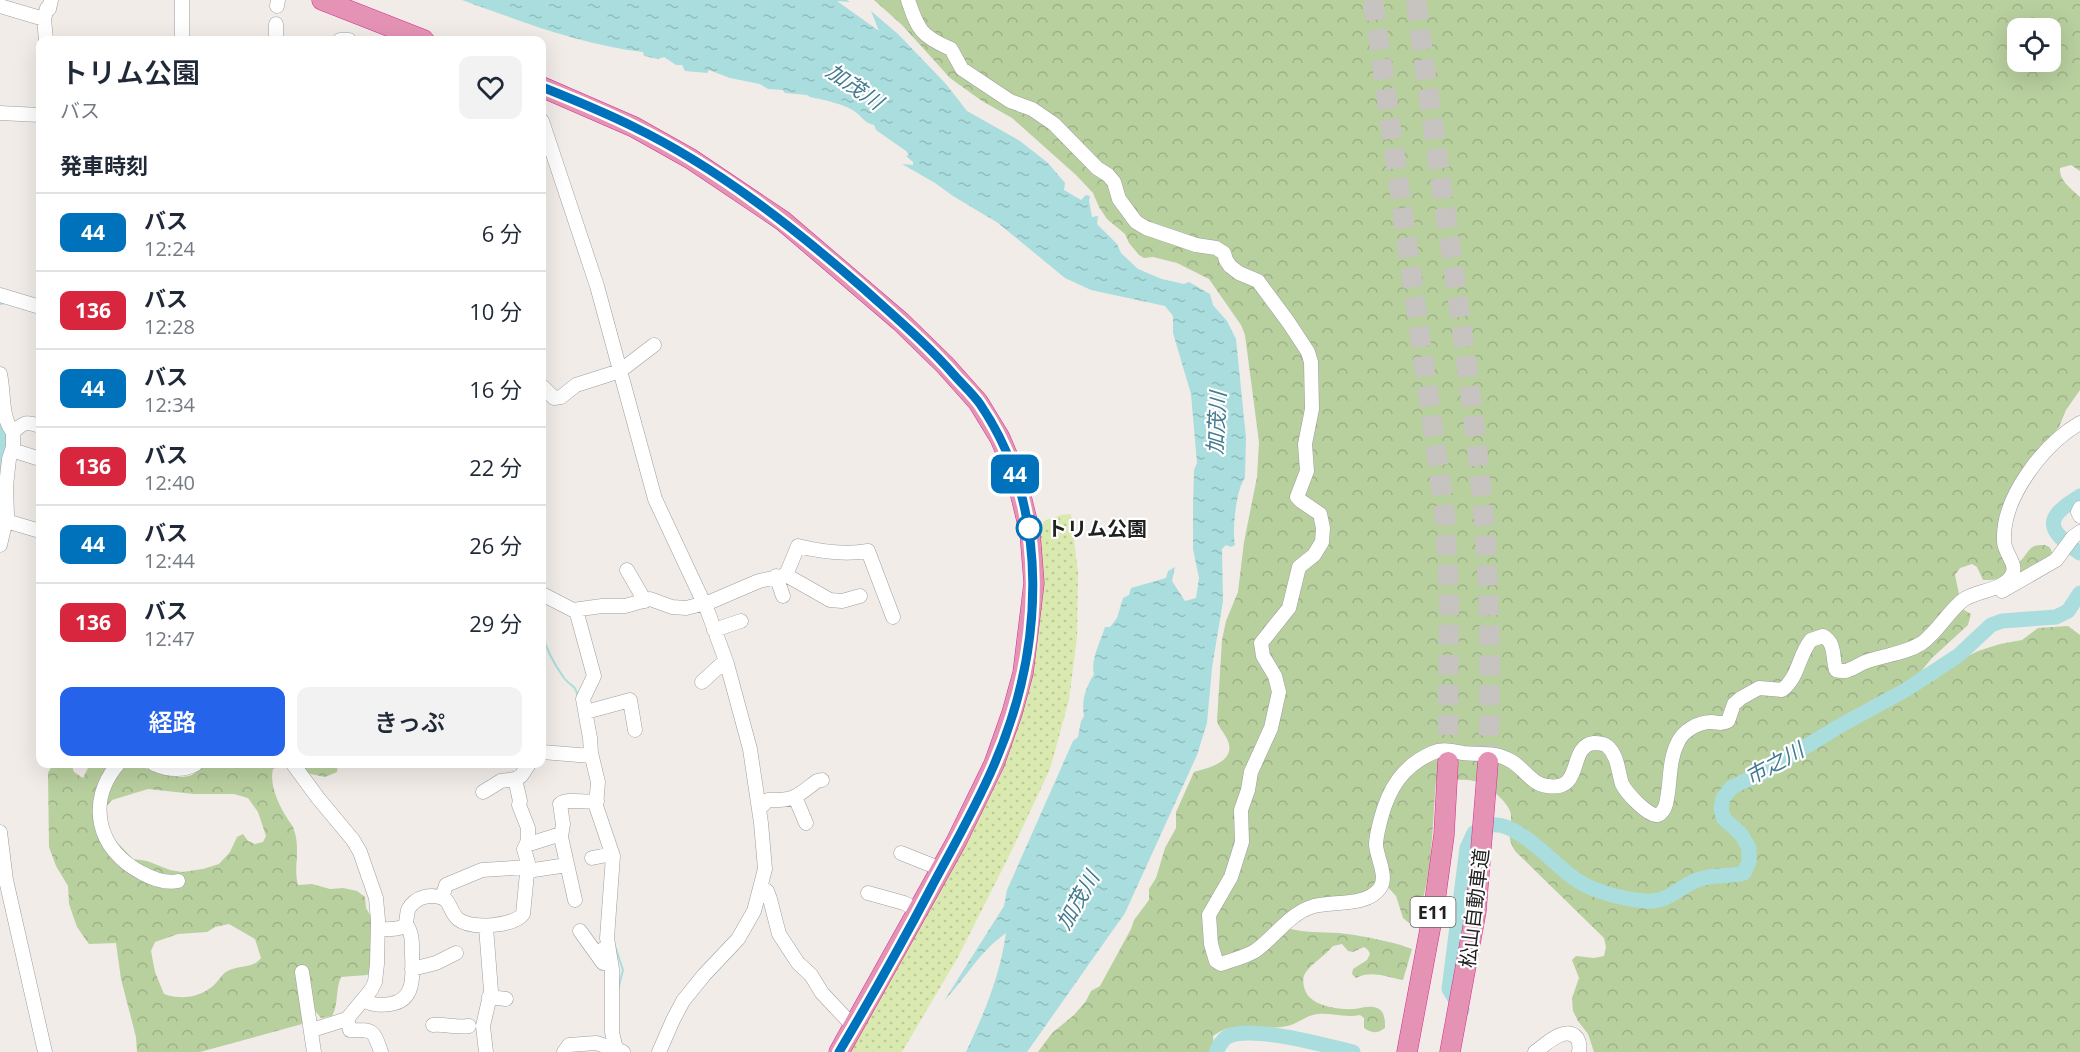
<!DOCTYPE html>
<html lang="ja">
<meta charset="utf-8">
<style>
:root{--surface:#fff;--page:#f2f2f3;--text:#1f2937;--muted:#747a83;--line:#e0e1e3;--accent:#2563eb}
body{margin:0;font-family:"Open Sans","Noto Sans JP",sans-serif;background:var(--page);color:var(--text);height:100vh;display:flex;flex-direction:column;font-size:22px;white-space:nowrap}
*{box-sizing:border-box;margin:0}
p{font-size:20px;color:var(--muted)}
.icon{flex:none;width:33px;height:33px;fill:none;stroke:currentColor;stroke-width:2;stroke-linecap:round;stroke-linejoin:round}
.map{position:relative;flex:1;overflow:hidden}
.side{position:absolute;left:36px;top:36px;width:510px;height:732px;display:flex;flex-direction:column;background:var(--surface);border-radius:12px;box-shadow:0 6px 24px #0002}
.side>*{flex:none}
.badge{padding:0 12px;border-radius:9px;font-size:21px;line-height:39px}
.buttons{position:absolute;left:2007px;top:18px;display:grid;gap:12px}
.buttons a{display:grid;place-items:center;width:54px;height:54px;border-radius:12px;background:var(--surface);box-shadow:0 6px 24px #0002;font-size:30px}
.map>.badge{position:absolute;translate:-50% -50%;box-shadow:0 0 0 3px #fff}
h2{padding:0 24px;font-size:22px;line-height:54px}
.round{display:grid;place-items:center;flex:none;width:63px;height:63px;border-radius:12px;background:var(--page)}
.overview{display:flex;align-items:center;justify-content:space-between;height:102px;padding:0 24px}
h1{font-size:28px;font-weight:600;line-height:45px}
.primary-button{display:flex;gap:12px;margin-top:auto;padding:12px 24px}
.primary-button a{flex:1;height:69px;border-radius:12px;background:var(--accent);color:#fff;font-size:24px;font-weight:600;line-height:69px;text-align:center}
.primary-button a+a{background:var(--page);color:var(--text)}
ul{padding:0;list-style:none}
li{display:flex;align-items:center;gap:18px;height:78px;padding:0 24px;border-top:2px solid var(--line)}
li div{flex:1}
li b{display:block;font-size:22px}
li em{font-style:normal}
li .badge{min-width:66px;font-weight:700;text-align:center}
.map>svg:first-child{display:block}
</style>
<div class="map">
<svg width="2080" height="1052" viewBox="0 0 2080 1052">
<defs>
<pattern id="grass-dots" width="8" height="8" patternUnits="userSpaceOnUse" patternTransform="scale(1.5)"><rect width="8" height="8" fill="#d9e9b0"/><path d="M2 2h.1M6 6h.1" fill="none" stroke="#bac897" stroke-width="1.8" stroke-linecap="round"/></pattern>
<pattern id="forest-crowns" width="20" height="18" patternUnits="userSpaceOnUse" patternTransform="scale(1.5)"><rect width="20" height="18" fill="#b8cf9e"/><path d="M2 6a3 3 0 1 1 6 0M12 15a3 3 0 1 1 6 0" fill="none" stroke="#9eb188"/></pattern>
<pattern id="water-ripples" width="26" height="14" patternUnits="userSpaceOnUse" patternTransform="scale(1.5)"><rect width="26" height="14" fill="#add"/><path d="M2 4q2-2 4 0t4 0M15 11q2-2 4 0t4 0" fill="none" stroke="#92bdbd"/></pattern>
</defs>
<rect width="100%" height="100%" fill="#f1ece8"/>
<path fill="url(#grass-dots)" d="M1071,514L1078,573L1077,637L1069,700L1050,769L1009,856L958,957L902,1052H847L1001,766L1016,732L1027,693L1040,531L1044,521L1061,515Z"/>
<path fill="url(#forest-crowns)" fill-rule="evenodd" d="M874,0H2080V171L2071,165L2060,168C2059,181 2072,189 2080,197V390L2066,410L2059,427L2045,443L2012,493L2010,564C2011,564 2018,563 2019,562C2028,555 2028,544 2042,545C2048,545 2051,547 2052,553C2032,571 2010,580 1983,580L1977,567L1972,564L1960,568L1955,575L1959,594L1957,598L1964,610L1971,614L1968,625L1932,658L1918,675L1923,683L1933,681L1964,658L1978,651L2000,644L2022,640L2038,628L2068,626L2080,635V1052H1594L1588,1034L1578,1021L1573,1011L1572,998L1579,978L1572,960L1576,956L1594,958L1604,956L1606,947L1604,938L1516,852C1505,837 1512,831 1511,815C1510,802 1486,784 1474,781C1462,779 1448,780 1436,781C1432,827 1433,878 1416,921L1409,923L1403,918L1396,896L1385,884L1369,893L1324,901L1287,928C1304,933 1321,932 1339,933C1358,935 1395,942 1412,949L1403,980C1386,977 1371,970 1356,978L1352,974L1353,969L1367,960L1370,954L1368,950L1364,947L1353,952L1348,951L1342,944L1333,946C1325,956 1312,963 1306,972C1302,977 1303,985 1305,990C1310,1006 1339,1010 1354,1009C1361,1008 1370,1005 1377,1008C1385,1011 1385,1021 1385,1028C1377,1034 1371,1033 1364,1028V1018L1360,1015C1345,1018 1332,1013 1318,1014C1306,1015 1298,1024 1287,1026C1262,1032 1236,1018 1213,1036L1214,1048L1213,1052H1038L1052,1033L1074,1015L1086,1001L1091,991L1100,986L1131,929L1134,920L1149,900V889L1156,878L1165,848L1176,828V812L1194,772C1212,767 1239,760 1226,737C1223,731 1219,728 1217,721L1222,640L1226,621L1238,592L1244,542L1257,477L1259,442L1245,335L1241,325L1209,279L1177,263L1153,257L1144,258L1139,255L1129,243L1125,234L1107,219L1099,207L1093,193L1076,175L1012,118L982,101L950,78L902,25ZM2018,28H2050V62H2018Z
M53,764H71L74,772L83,778L90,764C104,764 120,761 133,764C151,768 191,791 202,764H286L273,769C269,785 279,805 287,818C289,822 293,825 294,830C301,850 293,867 298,885L312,884L330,889L343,888L357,891L365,897L366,908L373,920L371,935L372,971L367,975L341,977C335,990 339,1004 332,1016L321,1018L312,1007L304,1010L302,1024L200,1052H137L136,1037L121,979L116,943L89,944L77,927L69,904L68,886L56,866L49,847L48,773ZM148,789L194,794H234L248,798L258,812L266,836L263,842L255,844L248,841L243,834L237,837L230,852L219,864L203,869L182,872L170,870L147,861L133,859L116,841L106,824L104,809L112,800ZM229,924L255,939L261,958C253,969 237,965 226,972C221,975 218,982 213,986C198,998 181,1000 164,994L155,972L151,951L155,942L178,934L207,932L215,927Z
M300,764H338L337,772L325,777L306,773Z"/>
<path fill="url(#water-ripples)" d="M462,0H847L850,2L837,1L879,31L871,11L898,34L946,84L967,111L1020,141L1048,163L1065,183L1064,190L1081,200L1086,195L1090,196L1089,201L1092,217L1098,216L1097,224L1117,244L1121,253L1138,269L1162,279L1184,284L1189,282L1210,294L1213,305L1227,321L1236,339L1246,438L1245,478C1236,489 1232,531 1235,545L1231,547L1226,545L1222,549L1223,601L1212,668L1207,723L1197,755L1125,913L1027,1052H966C984,1014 1000,976 1006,933C979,952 966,978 944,1001L1004,906L1007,890L1073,741L1078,737L1081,721L1084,716C1081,701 1086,687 1094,674C1090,660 1101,641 1105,627H1110L1117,618L1123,598L1129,595L1131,588L1166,578L1168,571L1175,567L1172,581L1185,601L1196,598L1199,578L1193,549V507L1194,470L1197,463L1191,394L1173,333V316L1165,306L1091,290L1065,278L998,223L953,196L935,183L902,164L913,165V162L906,156L909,155L906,151L876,130L874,125C866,123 864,120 858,114C847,104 824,100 810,97L807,95L785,93L783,90L768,89L760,84L730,78L709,70L707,73L685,71L682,65H676L664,57L658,59L644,56L643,52C582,45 520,21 462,0Z"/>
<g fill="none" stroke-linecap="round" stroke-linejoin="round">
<path stroke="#add" stroke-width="2" d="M0,304L6,303
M542,633C546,649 554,664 564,678C572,688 575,683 578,698
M614,943L623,970L618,990"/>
<path stroke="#add" stroke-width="15" d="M0,462L8,447L1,414
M2080,496C2043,519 2046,529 2080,553
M1462,1010L1449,989L1467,848L1474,833C1479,831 1486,826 1491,825C1518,821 1554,865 1575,879C1594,892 1622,899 1645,901C1668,903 1676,889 1695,881C1711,873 1727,878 1744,873L1749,862V848L1741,834L1724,819L1721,809L1723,798L1732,787L1762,773L1843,724L1904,691L1959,655L1991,625L2002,621L2056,617L2068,611L2080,593
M1216,1052C1219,1046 1222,1040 1227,1037C1250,1024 1327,1046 1353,1052"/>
<path stroke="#c7c3c0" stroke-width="20" stroke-dasharray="20 10" stroke-linecap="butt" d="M1373,0L1445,515L1449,593L1448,762
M1416,0C1437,170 1467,338 1483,508C1490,593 1491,678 1488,762"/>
<defs>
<path id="minor" d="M182,0V40
M908,0C918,30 921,36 951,49L962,69L1010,101L1032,109L1054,124L1097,168L1108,175L1114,182L1119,199L1136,222L1146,228L1196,245L1216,248L1224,253L1226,260L1230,266L1239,273L1258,281L1289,323L1308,352L1311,362L1312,409L1305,444L1307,471L1297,497L1301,501L1320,514L1323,528L1322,542L1314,555L1299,567L1289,608L1261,643L1263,656L1275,676L1279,692L1271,728L1251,772L1248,790L1241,810L1242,842L1231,877L1209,915L1211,944L1216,961L1221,964C1232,960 1245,957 1255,951C1275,937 1288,915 1311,907C1330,900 1366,908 1380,888C1388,877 1377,858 1376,845C1376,836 1379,827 1381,818C1389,788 1403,766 1432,753C1443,748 1451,751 1463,753C1480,755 1495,751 1511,761C1524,768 1531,784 1547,786C1585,792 1567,746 1594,743C1598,743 1604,744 1607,746C1618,755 1618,772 1622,784C1626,792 1648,817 1658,815C1662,813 1665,808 1666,804C1671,784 1668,761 1678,742C1683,731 1698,722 1711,722C1718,722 1721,725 1728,721L1734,704L1741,698L1759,688L1782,690C1799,677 1798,656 1811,640L1823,636C1836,643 1832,657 1836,670C1848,674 1855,666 1865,662C1883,655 1905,654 1922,643C1938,631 1948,612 1963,600C1977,590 2003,591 2012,575C2018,564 2004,553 2004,541C2002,497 2044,444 2080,423
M0,6L44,19
M277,6L278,0
M46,40L44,19L47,8L49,9L51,0
M276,40V24
M340,40H349
M0,113L40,115
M542,121L597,286L655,499L708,612L727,664L750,749L761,823L765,869L754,911L738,939L704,975L683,1001L673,1020L659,1052
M0,295L40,307
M0,374C4,391 1,419 13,432V447L9,459L6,486L7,515L0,545
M542,386L554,398L561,397L576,385L620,371L654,345
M13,432C25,422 25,421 40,426
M12,450L40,459
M2080,508L2078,512L2080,516
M6,521L40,531
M627,570L645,601
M786,575L830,600L842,601L860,596
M776,576L783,596
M2002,591L2056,560L2073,537L2080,532
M542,594L573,610L602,606H625L650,599L672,607L686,608L710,602L759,581L786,575L798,546C822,552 844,555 868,551L893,617
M576,610L594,676L583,699L590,738L591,753L598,782L596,806L613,856L607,938L612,969V1032L615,1045L618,1050L623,1052
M714,630L741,621
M702,682L725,661
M586,712L630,700L635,730
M542,752L591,756
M118,764C86,802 97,850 142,873C153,879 165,884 178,881
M154,764C168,770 183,771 196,764
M293,764L318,798L353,840L360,852L376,898L378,920L377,964L375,982L371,990L347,1019L312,1030
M483,792L501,781L515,779L521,776L529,764
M795,797L806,823
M759,809L768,800C795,801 797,796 817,781L822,780
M0,832L6,880L45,1052
M526,845L561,834
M901,853L941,869
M592,858L612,854
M527,871L567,865
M761,887L767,891L770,899L779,934L798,963L811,975L822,993L854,1027
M868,893L904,903L919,911
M442,898L446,885L482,870L528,867
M575,900L561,837L563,824L560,804C567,798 585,803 597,801
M378,929C385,929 396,930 402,927C408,925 406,916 408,910C415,896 432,893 445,899C451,905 451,913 458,919C471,930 514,926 523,914L528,863L524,849L528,841V828L519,805L520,801L515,779
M580,931L603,963H604L603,949
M412,969L436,963L456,953
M302,972L314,1052
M489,997L506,999
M363,1000C372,1005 380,1006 390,1004C415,1001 413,976 412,955C412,944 413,934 406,924
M347,1019L350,1030C374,1030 373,1029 381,1052
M433,1025C446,1024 457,1028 469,1026
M486,1052L483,1026L491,991L486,927
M564,1052L569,1045L596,1043L618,1050
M1535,1052C1545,1045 1566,1024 1577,1038C1580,1043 1580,1047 1579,1052"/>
<path id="highway" d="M322,0L424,40
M542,87L634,127L691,159L783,221L901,322L945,365L978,402L1000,438L1016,476L1030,533L1034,583L1023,673L1012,713L994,764L956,842L839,1052
M1407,1052L1434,908L1444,835L1448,762
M1450,1052L1476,911L1488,762"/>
</defs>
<use href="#minor" stroke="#9e9e9e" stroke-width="15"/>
<use href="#highway" stroke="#d72d8e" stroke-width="21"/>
<use href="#minor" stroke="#fff" stroke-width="14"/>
<use href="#highway" stroke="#e593b5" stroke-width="20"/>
</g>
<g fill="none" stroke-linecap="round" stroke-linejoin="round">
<defs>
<path id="line" d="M542,87C572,99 604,112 634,127C718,168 794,228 864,289C895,317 927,344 955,376C963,385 973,394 980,404C1052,510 1044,650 994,765C976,807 953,847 931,888C902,943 871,998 839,1052"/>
</defs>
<use href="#line" stroke="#fff" stroke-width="14"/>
<use href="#line" stroke="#0072bc" stroke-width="9"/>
</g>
<circle fill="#fff" stroke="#0072bc" stroke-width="3" cx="1029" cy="528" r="12"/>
<g text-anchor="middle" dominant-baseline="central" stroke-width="4.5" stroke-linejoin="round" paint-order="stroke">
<rect fill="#fff" stroke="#646464" stroke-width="1.5" x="1410.5" y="897" width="45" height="30" rx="4.5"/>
<g font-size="18" font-weight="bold" fill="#212121">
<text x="1433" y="912">E11</text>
</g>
<g font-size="20" font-weight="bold" fill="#212121" stroke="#fff" text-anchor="start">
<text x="1047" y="528">トリム公園</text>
</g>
<g font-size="20" fill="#212121" stroke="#fff">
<text transform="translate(1474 908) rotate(-83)">松山自動車道</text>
</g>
<g font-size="21" font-style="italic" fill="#437b8f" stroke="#fff">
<text transform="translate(855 86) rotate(35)">加茂川</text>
<text transform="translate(1216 423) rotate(-87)">加茂川</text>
<text transform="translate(1774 763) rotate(-29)">市之川</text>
<text transform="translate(1077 900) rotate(-60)">加茂川</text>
</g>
</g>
</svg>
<div class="buttons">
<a><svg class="icon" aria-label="locate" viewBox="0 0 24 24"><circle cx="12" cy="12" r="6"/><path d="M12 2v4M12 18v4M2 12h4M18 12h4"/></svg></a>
</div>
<b class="badge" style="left:1015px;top:474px;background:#0072bc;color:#fff">44</b>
<section class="side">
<div class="overview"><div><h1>トリム公園</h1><p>バス</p></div><a class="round"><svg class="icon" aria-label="heart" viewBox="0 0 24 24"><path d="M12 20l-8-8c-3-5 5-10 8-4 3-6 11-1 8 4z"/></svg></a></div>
<h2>発車時刻</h2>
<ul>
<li><span class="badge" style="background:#0072bc;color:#fff">44</span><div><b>バス</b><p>12:24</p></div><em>6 分</em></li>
<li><span class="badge" style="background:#d7263d;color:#fff">136</span><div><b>バス</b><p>12:28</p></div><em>10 分</em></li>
<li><span class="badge" style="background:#0072bc;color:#fff">44</span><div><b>バス</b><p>12:34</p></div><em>16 分</em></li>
<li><span class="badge" style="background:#d7263d;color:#fff">136</span><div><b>バス</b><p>12:40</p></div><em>22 分</em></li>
<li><span class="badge" style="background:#0072bc;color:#fff">44</span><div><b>バス</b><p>12:44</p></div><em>26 分</em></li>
<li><span class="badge" style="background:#d7263d;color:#fff">136</span><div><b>バス</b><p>12:47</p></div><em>29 分</em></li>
</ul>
<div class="primary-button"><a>経路</a><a>きっぷ</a></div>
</section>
</div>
